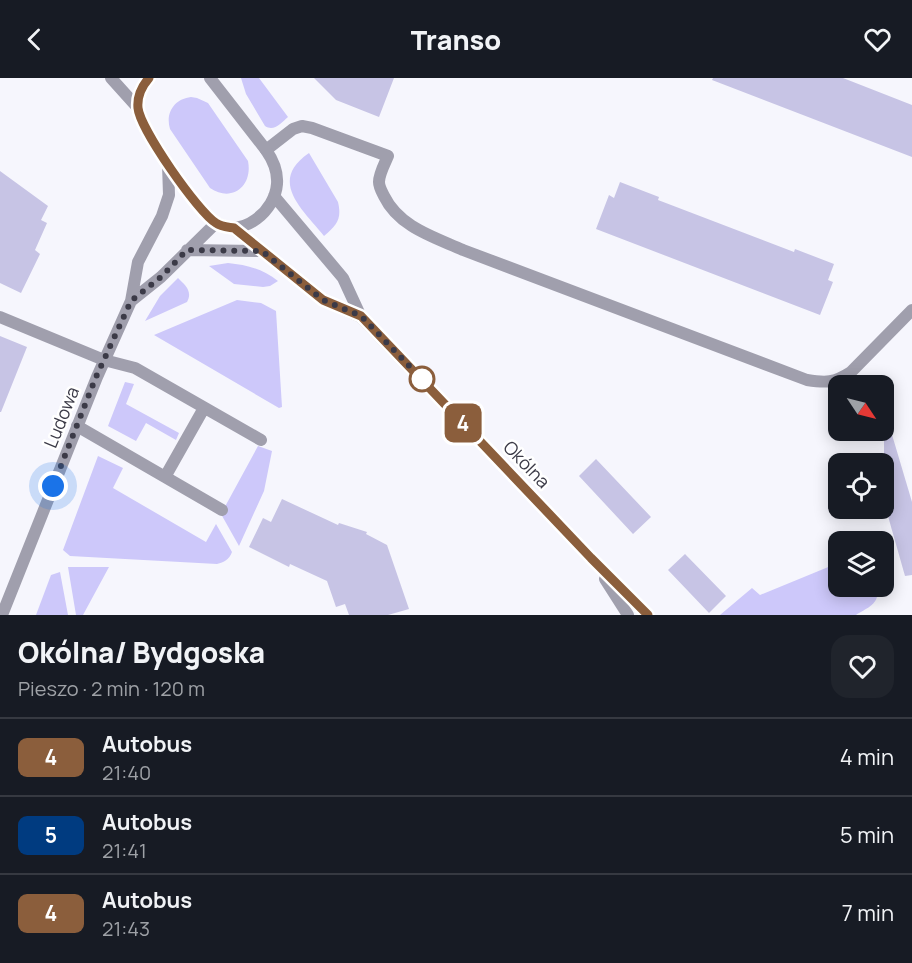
<!DOCTYPE html>
<html lang="pl">
<meta charset="utf-8">
<style>
:root{--surface:#171b24;--page:#20242c;--text:#f1f3f6;--muted:#9ea1a6;--line:#363941}
body{margin:0;font-family:Manrope,sans-serif;background:var(--page);color:var(--text);height:100vh;display:flex;flex-direction:column;font-size:22px;white-space:nowrap}
*{box-sizing:border-box;margin:0}
p{font-size:20px;color:var(--muted)}
.icon{flex:none;width:33px;height:33px;fill:none;stroke:currentColor;stroke-width:2;stroke-linecap:round;stroke-linejoin:round}
.map{position:relative;height:537px;overflow:hidden}
.drawer{display:flex;flex-direction:column;background:var(--surface);flex:1}
.drawer>*{flex:none}
.badge{padding:0 12px;border-radius:9px;font-size:21px;line-height:39px}
.needle{width:39px;rotate:125deg}
.fabs{position:absolute;left:828px;top:297px;display:grid;gap:12px}
.fabs a{display:grid;place-items:center;width:66px;height:66px;border-radius:12px;background:var(--surface);box-shadow:0 3px 15px #0003;font-size:30px}
.you{position:absolute;width:30px;height:30px;margin:-15px;border:4px solid #fff;border-radius:50%;background:#1a73e8;box-shadow:0 0 0 9px #1a73e833}
.map>.badge{position:absolute;translate:-50% -50%;box-shadow:0 0 0 3px #fff}
.round{display:grid;place-items:center;flex:none;width:63px;height:63px;border-radius:18px;background:var(--page)}
.overview{display:flex;align-items:center;justify-content:space-between;height:102px;padding:0 18px}
h1{font-size:28px;font-weight:800;line-height:45px}
ul{padding:0;list-style:none}
li{display:flex;align-items:center;gap:18px;height:78px;padding:0 18px;border-top:2px solid var(--line)}
li div{flex:1}
li b{display:block;font-size:22px}
li em{font-style:normal}
li .badge{min-width:66px;font-weight:700;text-align:center}
header{display:flex;justify-content:space-between;align-items:center;height:78px;padding:0 18px;background:var(--surface);font-size:27px;font-weight:800}
.map>svg:first-child{display:block}
</style>
<header><svg class="icon" aria-label="back" viewBox="0 0 24 24"><path d="M15 5l-7 7 7 7"/></svg>Transo<svg class="icon" aria-label="heart" viewBox="0 0 24 24"><path d="M12 20l-8-8c-3-5 5-10 8-4 3-6 11-1 8 4z"/></svg></header>
<div class="map">
<svg width="912" height="537" viewBox="0 0 912 537">
<rect width="100%" height="100%" fill="#f6f6fd"/>
<path fill="#cdc8fa" d="M241,0H259L288,39C281,45 274,54 265,48L246,16Z
M191,19L197,20L208,25L248,83C253,108 232,125 210,110L170,51C165,34 175,21 191,19Z
M309,75L338,124C342,141 337,147 324,158C302,131 268,103 309,75Z
M228,185C247,187 263,191 278,203L270,208L263,209L234,206L209,188Z
M178,200C185,207 193,213 187,224L145,243L160,218Z
M237,222L261,225L276,233L282,329L279,330L154,257Z
M125,304L134,306L126,326L179,355L176,362L146,345L136,363L108,348Z
M258,368L272,373L264,413L239,468L221,436Z
M98,378L123,390L113,410L206,464L216,446L232,474C229,482 224,484 217,486L70,478L63,472Z
M838,485V508L876,509C882,525 867,530 856,537H720L752,510L760,517Z
M68,489H109L83,537H76Z
M60,494L68,537H36L51,497Z"/>
<path fill="#c7c4e5" d="M314,0H394L379,39L336,22Z
M713,0H843L912,27V79L712,2Z
M0,93L48,128L41,142L47,145L35,172L40,176L21,215L0,205Z
M620,104L659,119L658,122L794,174L795,171L834,186L828,202L833,204L820,237L596,151L609,117L614,120Z
M0,258L27,269L1,334H0Z
M890,350L912,424V497L905,498L884,424V351Z
M596,381L651,439L633,456L579,398Z
M282,421L338,447L339,445L367,454L366,456L387,467L409,531L388,537H349L345,526L336,529L327,503L290,486L289,489L249,469L263,440L271,444Z
M685,476L726,518L709,535L668,492Z"/>
<g fill="none" stroke-linecap="round" stroke-linejoin="round">
<path stroke="#a09fad" stroke-width="12" d="M266,72L293,51L302,48L312,50L388,78C385,85 379,96 379,104C379,109 382,114 384,118C399,149 434,159 463,172L807,302C826,305 834,305 851,294L912,232
M0,239L104,282L135,290L261,362
M77,348L222,432
M165,399L204,330"/>
<path stroke="#a09fad" stroke-width="12" d="M111,0L138,30
M149,0C142,8 137,19 138,29C140,50 199,137 218,146C244,159 275,133 277,106C278,93 273,82 266,72L210,0
M274,118L343,200L361,239L591,480L648,537
M233,150L323,222L361,239
M187,172L262,173
M131,223L161,199L216,145
M605,501L628,537
M2,537L97,299L131,223L138,184L162,138L169,117L168,86"/>
</g>
<g fill="none" stroke-linecap="round" stroke-linejoin="round">
<defs>
<path id="line" d="M149,0C142,8 137,19 138,30C140,51 198,134 216,145C221,149 228,149 234,150L323,222L361,238L591,480L648,537"/>
</defs>
<use href="#line" stroke="#fff" stroke-width="14"/>
<use href="#line" stroke="#8b5e3c" stroke-width="9"/>
<path stroke="#3b3a47" stroke-width="6" stroke-dasharray="0 10.8" d="M53,408L96,299L131,223L161,199L187,172L262,173L323,222L361,238L422,301"/>
</g>
<circle fill="#fff" stroke="#8b5e3c" stroke-width="3" cx="422" cy="301" r="12"/>
<g text-anchor="middle" dominant-baseline="central" stroke-width="5" stroke-linejoin="round" paint-order="stroke">
<g font-size="18" fill="#3b3a47" stroke="#fff">
<text transform="translate(61 339) rotate(-68)">Ludowa</text>
<text transform="translate(527 386) rotate(46)">Okólna</text>
</g>
</g>
</svg>
<div class="fabs">
<a><svg class="needle" viewBox="-14 -14 28 28"><path d="M0-13l5 13h-10z" fill="#e53935"/><path d="M0 13l5-13h-10z" fill="#9ea1a6"/></svg></a>
<a><svg class="icon" aria-label="locate" viewBox="0 0 24 24"><circle cx="12" cy="12" r="6"/><path d="M12 2v4M12 18v4M2 12h4M18 12h4"/></svg></a>
<a><svg class="icon" aria-label="layers" viewBox="0 0 24 24"><path d="M12 4l9 5-9 5-9-5zM3 14l9 5 9-5"/></svg></a>
</div>
<div class="you" style="left:53px;top:408px"></div>
<b class="badge" style="left:463px;top:345px;background:#8b5e3c;color:#fff">4</b>
</div>
<section class="drawer">
<div class="overview"><div><h1>Okólna/ Bydgoska</h1><p>Pieszo · 2 min · 120 m</p></div><a class="round"><svg class="icon" aria-label="heart" viewBox="0 0 24 24"><path d="M12 20l-8-8c-3-5 5-10 8-4 3-6 11-1 8 4z"/></svg></a></div>
<ul>
<li><span class="badge" style="background:#8b5e3c;color:#fff">4</span><div><b>Autobus</b><p>21:40</p></div><em>4 min</em></li>
<li><span class="badge" style="background:#003b80;color:#fff">5</span><div><b>Autobus</b><p>21:41</p></div><em>5 min</em></li>
<li><span class="badge" style="background:#8b5e3c;color:#fff">4</span><div><b>Autobus</b><p>21:43</p></div><em>7 min</em></li>
</ul>
</section>
